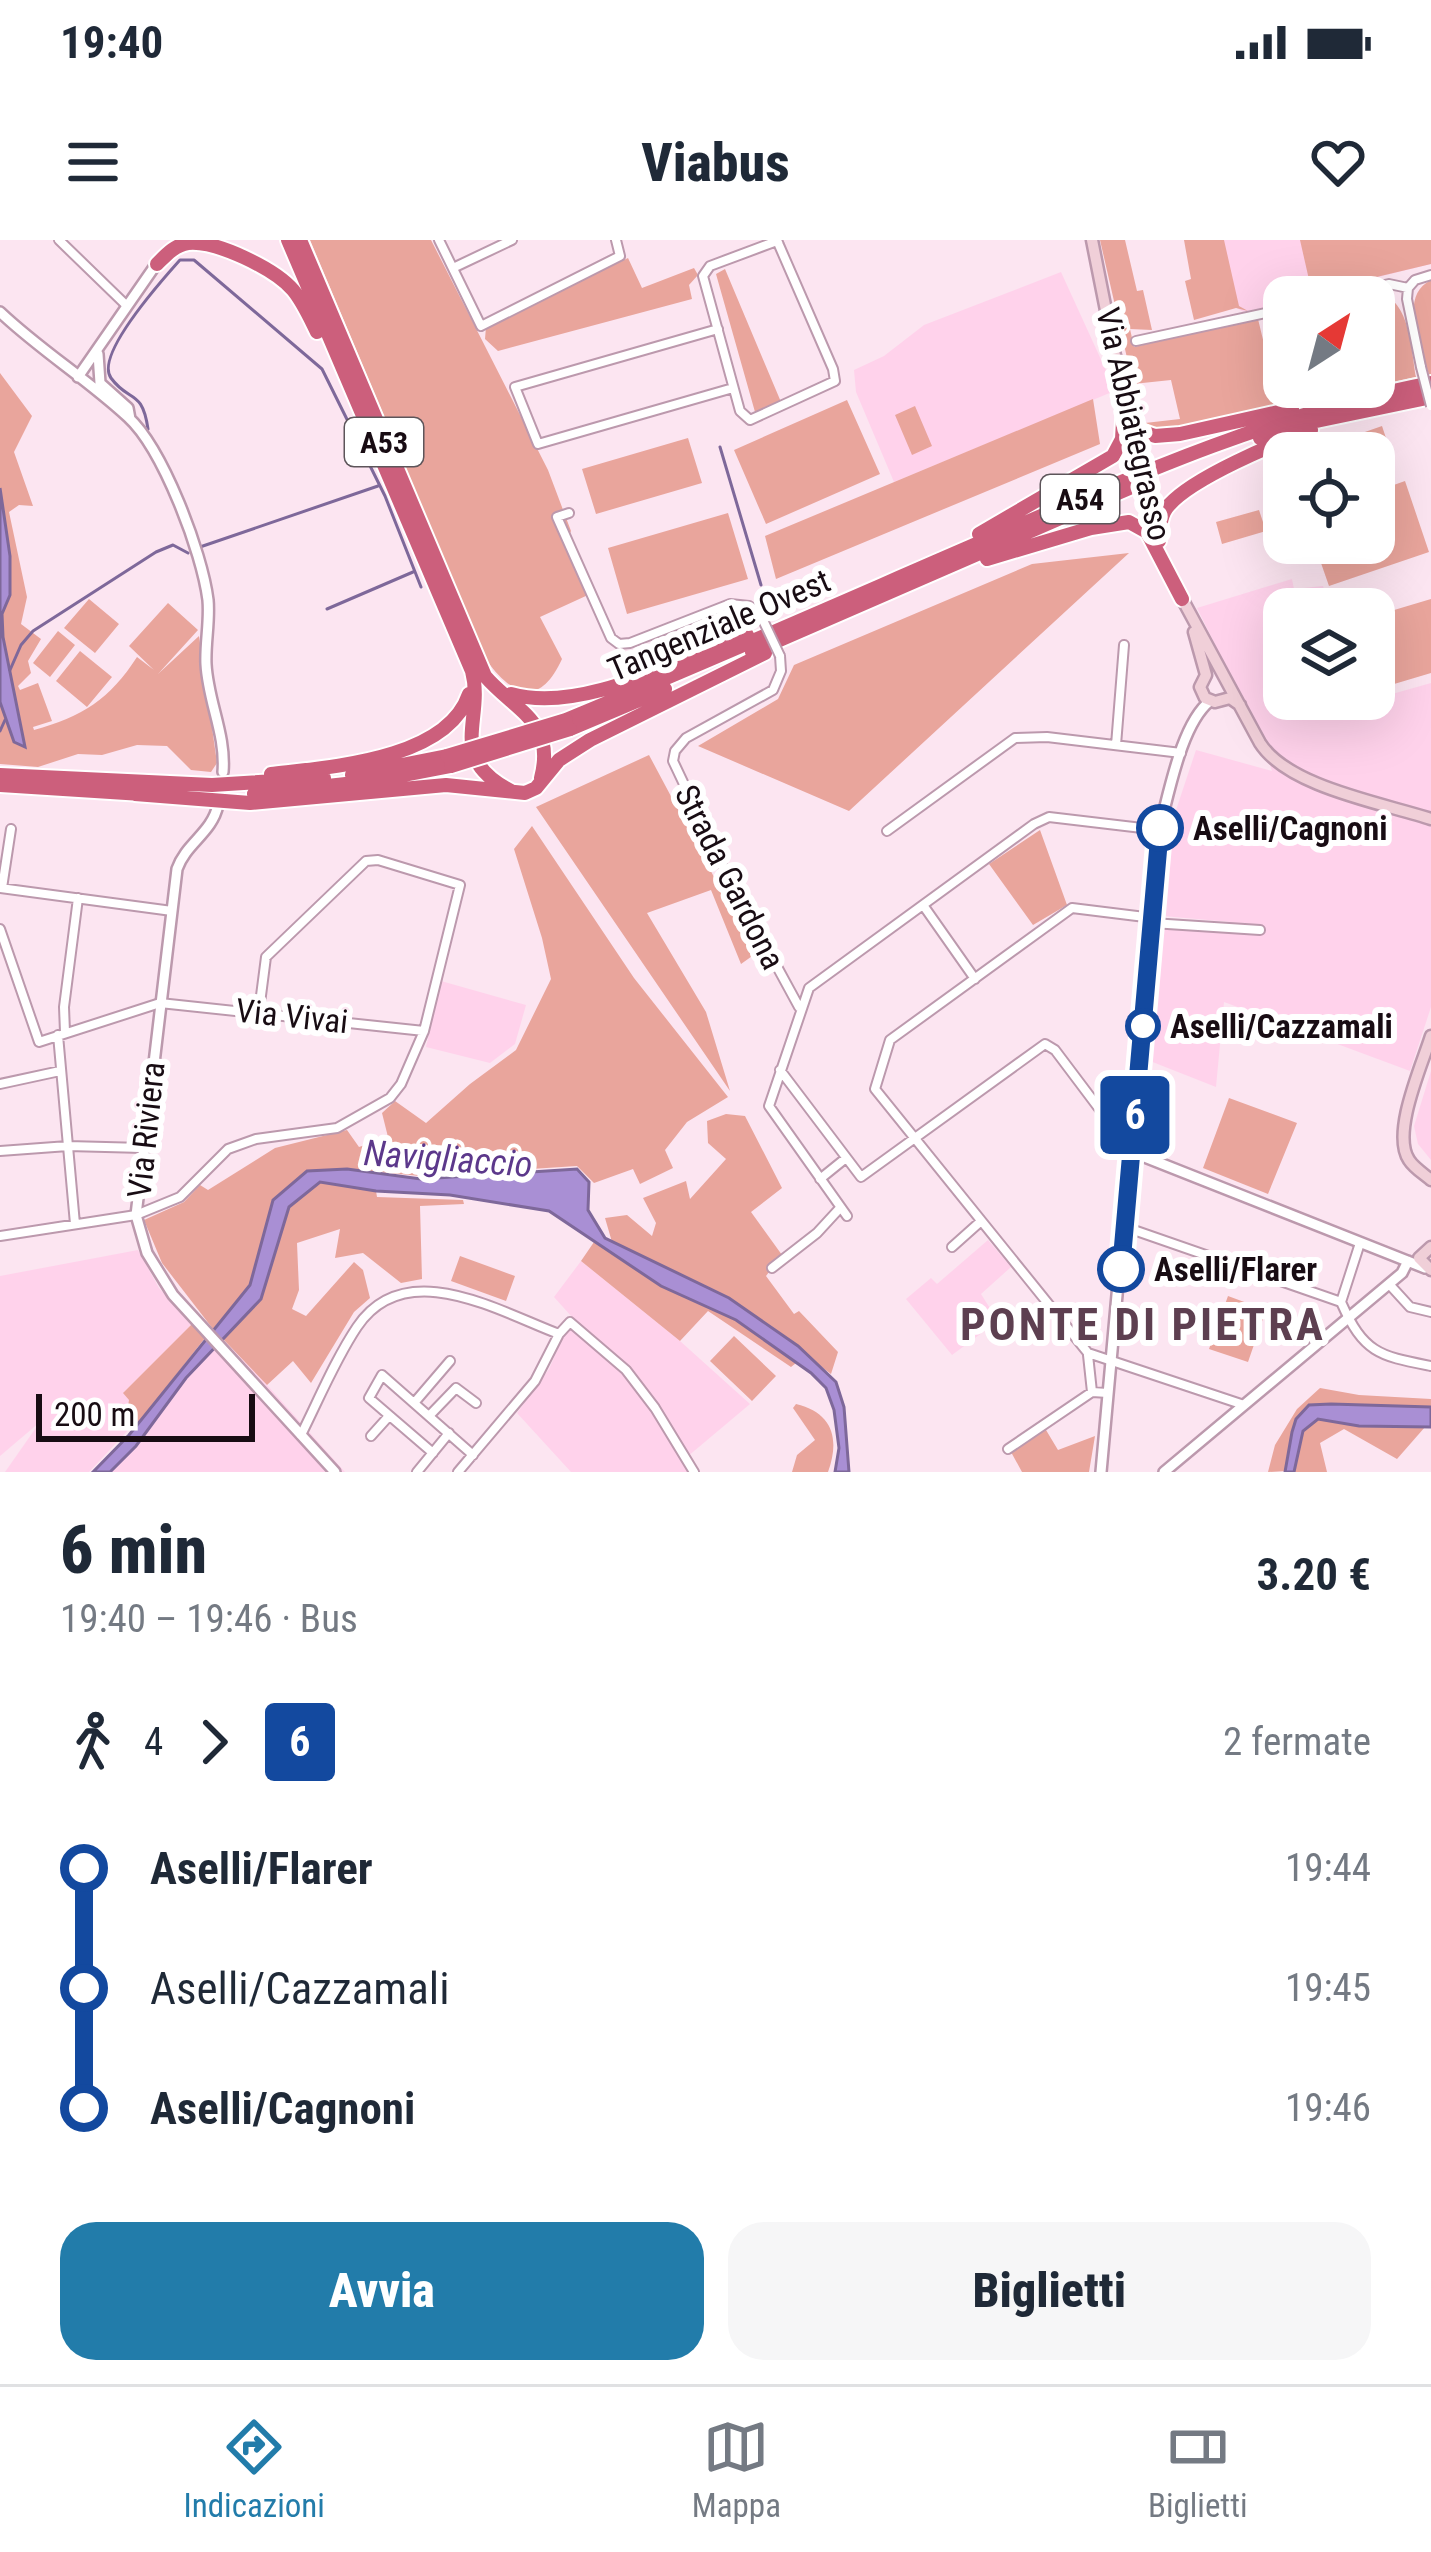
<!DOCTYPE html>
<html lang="it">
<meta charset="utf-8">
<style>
:root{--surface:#fff;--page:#f6f6f7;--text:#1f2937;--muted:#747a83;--line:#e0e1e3;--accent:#227caa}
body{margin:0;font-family:"Roboto Condensed",sans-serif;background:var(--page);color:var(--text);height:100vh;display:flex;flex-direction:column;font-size:45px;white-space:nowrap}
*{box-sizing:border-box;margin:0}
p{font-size:39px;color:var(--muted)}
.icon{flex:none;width:66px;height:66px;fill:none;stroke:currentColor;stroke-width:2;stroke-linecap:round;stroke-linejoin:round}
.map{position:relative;height:1232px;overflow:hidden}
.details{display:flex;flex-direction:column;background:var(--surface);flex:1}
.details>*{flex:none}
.badge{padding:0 24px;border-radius:9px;font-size:42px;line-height:78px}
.needle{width:78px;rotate:36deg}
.buttons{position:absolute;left:1263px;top:36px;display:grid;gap:24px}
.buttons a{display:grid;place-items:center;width:132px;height:132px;border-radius:24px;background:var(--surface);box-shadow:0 12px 48px #0002;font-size:60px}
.scale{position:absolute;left:36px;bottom:30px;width:219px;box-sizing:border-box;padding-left:12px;border:6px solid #180c13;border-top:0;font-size:33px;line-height:42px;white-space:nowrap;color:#180c13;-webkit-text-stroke:9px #fff;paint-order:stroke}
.map>.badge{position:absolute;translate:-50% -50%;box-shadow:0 0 0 6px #fff}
.legs{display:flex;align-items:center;gap:18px;height:132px;padding:0 60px;font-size:39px}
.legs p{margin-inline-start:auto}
.head{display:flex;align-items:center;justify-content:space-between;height:204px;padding:0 60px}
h1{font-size:66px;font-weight:800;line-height:90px}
.action{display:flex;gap:24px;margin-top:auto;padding:24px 60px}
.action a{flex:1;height:138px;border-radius:36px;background:var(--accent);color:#fff;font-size:48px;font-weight:800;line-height:138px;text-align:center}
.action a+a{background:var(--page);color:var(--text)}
ul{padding:0 60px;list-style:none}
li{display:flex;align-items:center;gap:42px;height:120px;font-size:45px}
li i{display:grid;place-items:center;width:18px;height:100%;margin:0 15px;background:currentColor}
li i::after{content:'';width:30px;height:30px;margin:-15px;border:9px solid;border-radius:50%;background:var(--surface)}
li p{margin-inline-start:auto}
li:first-child i{background:linear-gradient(#0000 50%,currentColor 0)}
li:last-child i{background:linear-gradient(currentColor 50%,#0000 0)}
.status{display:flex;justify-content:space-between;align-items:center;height:84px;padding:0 60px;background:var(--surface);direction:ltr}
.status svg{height:33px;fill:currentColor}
header{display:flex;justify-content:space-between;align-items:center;height:156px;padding:0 60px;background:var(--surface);font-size:54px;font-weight:800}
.tabs{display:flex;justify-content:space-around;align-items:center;height:168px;border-top:3px solid var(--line);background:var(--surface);font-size:33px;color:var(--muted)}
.tabs a{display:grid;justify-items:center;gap:6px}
.tabs .current{color:var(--accent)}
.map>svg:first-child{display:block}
</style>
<div class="status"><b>19:40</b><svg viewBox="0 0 49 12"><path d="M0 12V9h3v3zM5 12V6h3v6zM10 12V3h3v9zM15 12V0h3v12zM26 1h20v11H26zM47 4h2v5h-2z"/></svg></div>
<header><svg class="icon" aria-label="menu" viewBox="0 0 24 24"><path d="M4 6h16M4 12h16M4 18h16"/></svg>Viabus<svg class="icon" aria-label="heart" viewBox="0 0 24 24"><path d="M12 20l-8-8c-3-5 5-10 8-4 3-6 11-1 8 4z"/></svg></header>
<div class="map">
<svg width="1431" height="1232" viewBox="0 0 1431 1232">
<rect width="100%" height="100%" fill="#fce5f1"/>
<path fill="#ffd2eb" d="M1222,0H1431V24L1322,51L1309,41L1295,44L1297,57H1284V63L1243,72L1237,68Z
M1061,32L1114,148L1112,152L894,242L856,152L854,130L884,116L924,85Z
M1292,339L1294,349L1323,346L1330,369H1284V459H1354L1357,464L1431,443V767L1410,831L1224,762L1216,847L1150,821L1162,689L1229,693L1231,682L1163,676L1170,588L1196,510L1272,531L1260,496L1197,368Z
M441,741L526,765L515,804L490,823L426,807Z
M1431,831V920L1418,904L1414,886Z
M988,1000L1011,1027L981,1054L998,1081L952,1115L906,1059L931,1038L937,1044Z
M138,1010L159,1048L192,1084L124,1152L129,1160L126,1177L134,1184L89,1232H5L40,1182L0,1216V1036Z
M581,1021L680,1101L750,1164L687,1217L697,1232H571L517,1173L549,1129L572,1077L554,1057Z
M223,1099L267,1145L345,1232H110L136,1206L186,1138Z"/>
<path fill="#e9a59c" d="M310,0H431L548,230L571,291L565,304L588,355L540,377L562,419C541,465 515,459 487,421Z
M1100,0H1125L1137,51L1143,50L1152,90L1130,89L1134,107L1258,79L1275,149L1370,147L1154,193L1134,175L1117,95L1138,175L1145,183L1180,179L1171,140L1133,144Z
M1184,0H1224L1239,66L1248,71L1236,68L1194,80L1185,41L1191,39Z
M1300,0H1431V24L1318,51L1310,44Z
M628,18L642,48L694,28L698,35L689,45L692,59L498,111L485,99L486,87Z
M725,29L781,162L755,172L716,34Z
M1431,40V135H1429C1422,107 1397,57 1431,40Z
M1375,53C1410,56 1411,108 1416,137L1374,146V127L1395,118L1384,67L1376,64L1374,57H1357Z
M0,133L32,176L14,212L33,266L19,265L9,272L27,357L21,384L41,399L28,421L31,433L18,446L20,450L38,443L52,481L33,487L34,490C82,477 110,459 137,417L154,430L129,406L168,363L198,390L158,434L199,396L217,523L211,532L191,530L167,506L137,505L102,515L78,514L38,527L0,524Z
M1093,159L1100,204L776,339L765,296Z
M847,160L880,234L766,284L734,210Z
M915,166L932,206L912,215L895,175Z
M1382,186L1390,210L1374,215L1305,213Z
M688,198L702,243L596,274L582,229Z
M1405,241L1429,312L1329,346L1314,303H1374V252Z
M1259,270L1266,291L1222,304L1216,282Z
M728,273L748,339L627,374L608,308Z
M1129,313L849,571L698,506L778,459L794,425L1032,324Z
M89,359L119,384L95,413L64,388Z
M1431,359V433L1374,450V376Z
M58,391L75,405L50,437L33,423Z
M80,411L112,437L87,467L56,441Z
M649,515L755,714L741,724L711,650L647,673L706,772L730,851L536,567Z
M532,586L634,738L728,857L687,882L665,910L673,928L640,944L633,929L594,943L577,926L420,936L347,929L273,960L250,1045L213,1089L162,1023L144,980L184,962L200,945L208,950L275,908L347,890L359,907L388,897L382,873L395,861L426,883L470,844L516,810L551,739L542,698L514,609Z
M1040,590L1067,665L1033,685L989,624Z
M1229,858L1297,883L1268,954L1203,928Z
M726,874L745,876L782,948L751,972L782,1015L766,1036L794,1074L799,1071L838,1112L831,1134L729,1058L612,1002L605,978L627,975L652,996L656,983L643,958L686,941L690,959L726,919L708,903L707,881Z
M320,942L376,951L377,957L463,960L464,964L420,966L422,1039L401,1043L363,1013L335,1018L340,989L297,1003L299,1050L292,1069L306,1076L354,1022L363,1030L370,1058L354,1072L311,1143L293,1121L267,1145L223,1099L261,1059L289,967Z
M594,1002L661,1046L736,1080L796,1123L791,1127L708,1071L680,1101L581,1021Z
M460,1016L515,1036L506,1061L451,1041Z
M1228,1056L1266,1070L1248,1122L1209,1109Z
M192,1084L205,1098L136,1186L126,1177L129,1160L123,1153Z
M734,1096L776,1136L752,1161L710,1121Z
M1320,1148L1359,1155L1431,1159V1167L1309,1165L1287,1215L1286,1231L1268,1232L1275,1205L1297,1169Z
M796,1164C833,1173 840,1199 828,1232H792L797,1215L815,1200L793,1168Z
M1318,1178L1359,1186L1425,1187L1397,1219L1344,1189L1320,1203L1327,1232H1294L1303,1191Z
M1043,1185L1058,1210L1095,1196L1089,1232H1022L1011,1212Z"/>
<path fill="#a98fd4" stroke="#7e689a" stroke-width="3" d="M0,248L10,316V355L2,374L3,397L25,507L14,502L0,462Z
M347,929L421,939L577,929L589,942L588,970L605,998L729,1058L798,1106L836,1142L844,1167L849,1232H835L839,1208L834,1170L826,1148L811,1133L736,1080L661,1046L549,971L450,955L376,951L320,942L289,967L261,1059L186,1138L136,1206L110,1232H93L129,1195L250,1045L273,960L307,931Z
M1331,1164L1431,1167V1187L1359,1186L1318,1179L1303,1191L1294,1232H1285L1292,1192L1296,1179L1309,1165Z"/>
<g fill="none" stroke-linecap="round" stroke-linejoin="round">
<path stroke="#7e689a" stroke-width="3" d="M148,189C142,148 129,163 111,138C94,115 164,38 180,20H194L322,129L385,256L421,347
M720,207L761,345
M200,307L378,246
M327,369L413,332
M10,430L21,405L33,391L156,312L173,305L188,313
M0,491L5,480"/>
<defs>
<path id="minor" d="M59,0L126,65
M439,0L481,86L620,16L616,0
M777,0L779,5L833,129L835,141L750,180L740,171L703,36L710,26L777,1
M453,28L512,0
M1408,48L1407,59L1421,127
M1331,57L1389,44L1408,48L1415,40L1431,35
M718,89L515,147L538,204L733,148
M1136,101L1284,69
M569,273L557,277L611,398L619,404L630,403L730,364L749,366L762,378
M780,416L781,431L773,450L686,498L675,511L673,521L726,633L799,767
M1116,505L1124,405
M887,591L1015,498L1047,497L1181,513
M0,648L172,671
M2,648L11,589
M923,665L975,739
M1153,678L1072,668L890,800L875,849L1088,1113L1244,1165
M1152,683L1260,690
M0,689L39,802L160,763L424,791
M65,792L64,767L78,658
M58,795L75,984
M780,830L861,937L1045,804L1055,810L1131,911
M0,844L60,831
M1105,877L1122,881L1134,872
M0,911L68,906L143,908
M820,939L846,918
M847,976L769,866L809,748L1034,584L1049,577L1159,590
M1125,987L1341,1062C1364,1114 1380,1116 1431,1126
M0,996L136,975L180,957L228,909L256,899L337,888L390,858L401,844L424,791L460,645L378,620L366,621L266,717L259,771
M952,1007L980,982
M772,1028L817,993L840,968
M1389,1044L1410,1067L1431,1072
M1341,1062L1360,1003
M1088,1115L1092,1152L1108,1153
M414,1163L450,1121
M429,1176L456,1148L476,1163
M301,1195C319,1159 335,1120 357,1087C405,1015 498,1071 559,1094
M371,1196L389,1176
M1008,1209L1092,1152
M433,1213L369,1158L382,1135L473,1215
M417,1232L449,1193
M458,1232L535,1141L559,1094L570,1082L626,1130L655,1168L694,1232"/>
<path id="tertiary" d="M0,72C40,110 87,139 128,177C163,209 202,312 208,360C210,381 205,403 206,424C208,462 226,494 223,532
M98,114L100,143L128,168L130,179
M78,137L157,23
M218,565C212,593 186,603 177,629L136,975L147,1013L173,1055L335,1232
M1132,912L1425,1028
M1101,1232L1159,590C1169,554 1181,484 1210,461
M1164,1232L1402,1033L1408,1021"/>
<path id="secondary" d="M1092,0L1134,211
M1147,263L1157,296
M1179,353L1260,503C1288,547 1382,563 1431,579
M1194,392L1206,435
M1206,435L1200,447L1205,458L1215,462L1230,458L1240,465
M1431,796C1422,825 1391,893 1409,920C1414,928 1424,934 1431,940
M1431,1007L1419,1018L1431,1030"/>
<path id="motorway" d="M288,0L472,431C485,480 445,517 511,551
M300,0L485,436C515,471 556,481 541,538
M157,24C166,15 175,5 188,3C216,0 275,29 293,50C303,62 310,78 317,92
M1127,170L1141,191L1155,196L1180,194L1292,169
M1260,198L1302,184L1431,157
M979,294L1113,216L1122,199L1124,163
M1159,301C1160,289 1160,274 1169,265C1194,237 1274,204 1311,190
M987,319L1091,288L1129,282L1147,292L1182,359
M752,412L1150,239
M511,454C583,474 679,419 747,395
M566,480C712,420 856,356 1002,293C1142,232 1280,172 1431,143
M570,489L665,449
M271,534C330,527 447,520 469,454
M0,535L212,545L324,538
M352,535L447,516
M0,545L142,554
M135,554L250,563L446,545L525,553L536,548L559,520L590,500L765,413
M254,554L373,541L451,526"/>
</defs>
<use href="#minor" stroke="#bc99ad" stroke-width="12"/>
<use href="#tertiary" stroke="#bc99ad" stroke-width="14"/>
<use href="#secondary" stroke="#bc99ad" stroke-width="15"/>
<use href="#motorway" stroke="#fff" stroke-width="18"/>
<use href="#minor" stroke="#fff" stroke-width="8"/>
<use href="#tertiary" stroke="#fff" stroke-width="9"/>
<use href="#secondary" stroke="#f0cfd8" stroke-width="10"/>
<use href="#motorway" stroke="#cc5f7c" stroke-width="14"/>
<defs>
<path id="minor-bridge" d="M1421,127L1431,166
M762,378L780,416"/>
<path id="secondary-bridge" d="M1134,211L1147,263"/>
<path id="motorway-bridge" d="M447,516L566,480
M451,526L570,489"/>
</defs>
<use href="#minor-bridge" stroke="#bc99ad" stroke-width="12" stroke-linecap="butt"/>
<use href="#secondary-bridge" stroke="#bc99ad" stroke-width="15" stroke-linecap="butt"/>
<use href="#motorway-bridge" stroke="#fff" stroke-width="18" stroke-linecap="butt"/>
<use href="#minor-bridge" stroke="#fff" stroke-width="8"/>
<use href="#secondary-bridge" stroke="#f0cfd8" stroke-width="10"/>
<use href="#motorway-bridge" stroke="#cc5f7c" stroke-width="14"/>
</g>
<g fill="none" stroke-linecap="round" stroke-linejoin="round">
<defs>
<path id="line-1" d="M1121,1029L1160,588"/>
</defs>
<use href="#line-1" stroke="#fff" stroke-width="27"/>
<use href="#line-1" stroke="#13499f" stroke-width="18"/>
</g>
<g fill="#fff" stroke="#13499f" stroke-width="6">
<circle cx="1160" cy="588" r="21"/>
<circle cx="1143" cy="786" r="15"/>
<circle cx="1121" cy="1029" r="21"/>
</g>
<g text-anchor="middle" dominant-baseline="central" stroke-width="12" stroke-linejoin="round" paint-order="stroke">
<g fill="#fff" stroke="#5d555a" stroke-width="3">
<rect x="345" y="178" width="78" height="48" rx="9"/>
<rect x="1041" y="235" width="78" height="48" rx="9"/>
</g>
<g font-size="30" font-weight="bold" fill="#180c13">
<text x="384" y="202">A53</text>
<text x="1080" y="259">A54</text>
</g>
<g font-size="33" fill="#180c13" stroke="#fff">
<text transform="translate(1134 184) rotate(77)">Via Abbiategrasso</text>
<text transform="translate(719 385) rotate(-23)">Tangenziale Ovest</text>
<text transform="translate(730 637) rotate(63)">Strada Gardona</text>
<text transform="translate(292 776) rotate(6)">Via Vivai</text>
<text transform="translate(146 890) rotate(-84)">Via Riviera</text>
</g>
<g font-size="33" font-weight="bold" fill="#180c13" stroke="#fff" text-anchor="start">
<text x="1193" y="588">Aselli/Cagnoni</text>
<text x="1170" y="786">Aselli/Cazzamali</text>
<text x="1154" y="1029">Aselli/Flarer</text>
</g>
<g font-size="36" font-style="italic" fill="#5c388b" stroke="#fff">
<text transform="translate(448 919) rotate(4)">Navigliaccio</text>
</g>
<g font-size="45" font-weight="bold" letter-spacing="3" fill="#5d3f50" stroke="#fff">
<text x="1143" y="1084">PONTE DI PIETRA</text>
</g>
</g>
</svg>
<div class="buttons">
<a><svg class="needle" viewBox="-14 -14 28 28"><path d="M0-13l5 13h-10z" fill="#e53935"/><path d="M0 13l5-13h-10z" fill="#747a83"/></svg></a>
<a><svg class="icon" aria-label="locate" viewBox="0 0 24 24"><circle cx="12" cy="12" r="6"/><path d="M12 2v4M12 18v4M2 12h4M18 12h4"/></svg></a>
<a><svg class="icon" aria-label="layers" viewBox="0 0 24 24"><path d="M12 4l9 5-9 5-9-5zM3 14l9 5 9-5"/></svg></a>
</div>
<div class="scale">200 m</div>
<b class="badge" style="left:1135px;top:875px;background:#13499f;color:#fff">6</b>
</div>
<section class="details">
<div class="head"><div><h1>6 min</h1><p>19:40 – 19:46 · Bus</p></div><b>3.20 €</b></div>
<div class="legs"><svg class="icon" aria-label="walk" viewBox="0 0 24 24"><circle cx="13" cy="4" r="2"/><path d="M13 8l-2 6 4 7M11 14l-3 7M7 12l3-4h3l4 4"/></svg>4<svg class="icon" aria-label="forward" viewBox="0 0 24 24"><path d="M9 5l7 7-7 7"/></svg><b class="badge" style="background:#13499f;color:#fff">6</b><p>2 fermate</p></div>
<ul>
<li><i style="color:#13499f"></i><b>Aselli/Flarer</b><p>19:44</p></li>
<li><i style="color:#13499f"></i><span>Aselli/Cazzamali</span><p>19:45</p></li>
<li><i style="color:#13499f"></i><b>Aselli/Cagnoni</b><p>19:46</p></li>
</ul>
<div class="action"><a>Avvia</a><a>Biglietti</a></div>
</section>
<nav class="tabs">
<a class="current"><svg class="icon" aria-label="directions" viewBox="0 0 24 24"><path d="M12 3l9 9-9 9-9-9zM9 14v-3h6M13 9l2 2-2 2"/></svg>Indicazioni</a>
<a><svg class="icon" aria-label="map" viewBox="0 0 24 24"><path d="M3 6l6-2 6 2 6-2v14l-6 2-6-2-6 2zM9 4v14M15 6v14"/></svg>Mappa</a>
<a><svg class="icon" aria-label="tickets" viewBox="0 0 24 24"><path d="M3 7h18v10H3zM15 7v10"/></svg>Biglietti</a>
</nav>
